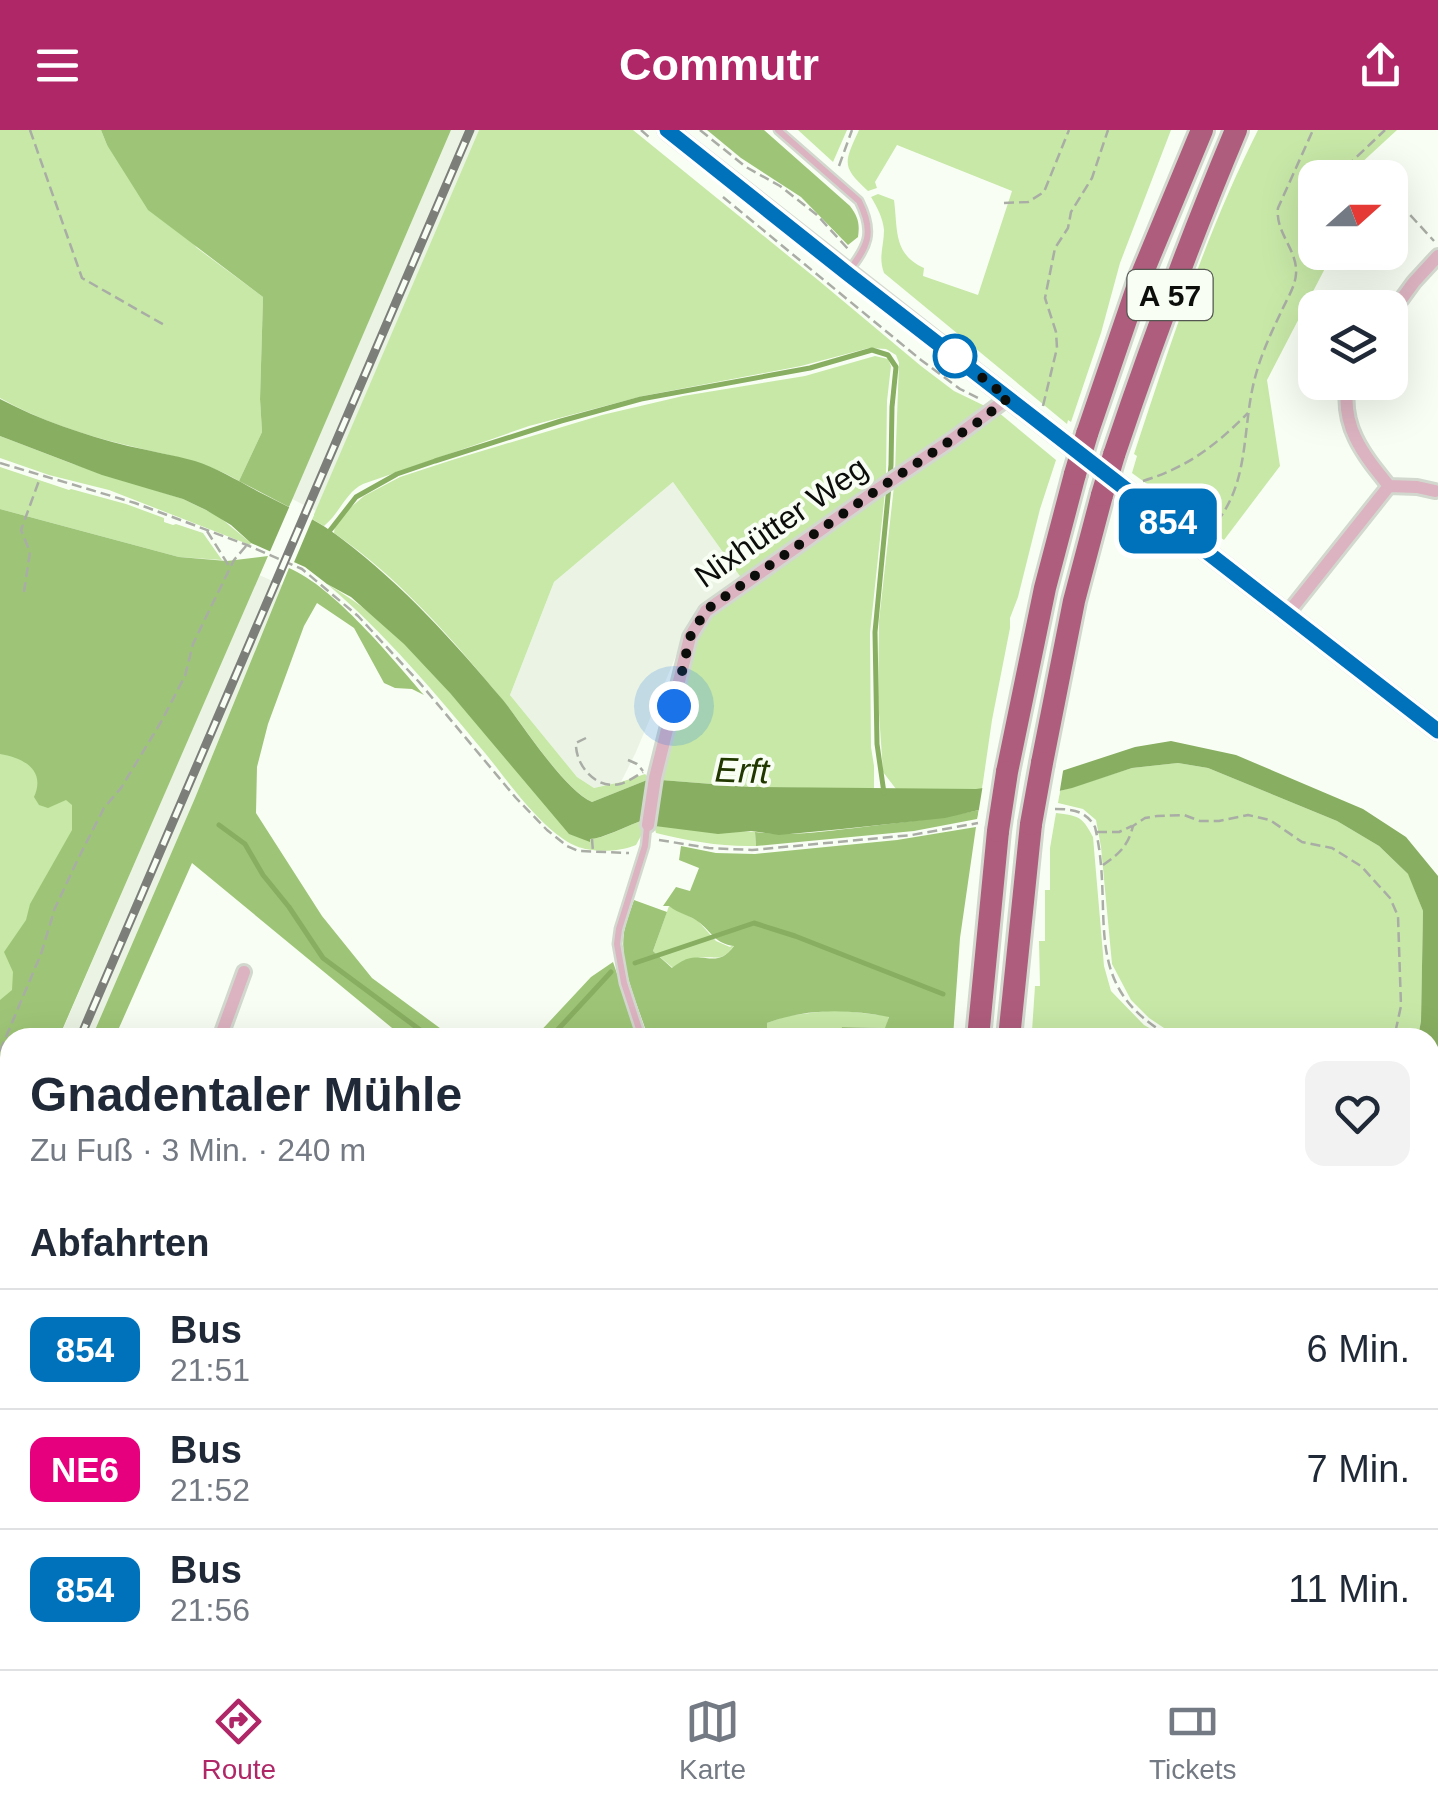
<!DOCTYPE html>
<html lang="de">
<meta charset="utf-8">
<style>
:root{--surface:#fff;--page:#f2f2f3;--text:#1f2937;--muted:#747a83;--line:#e0e1e3;--accent:#b02768}
body{margin:0;font-family:Arial,sans-serif;background:var(--page);color:var(--text);height:100vh;display:flex;flex-direction:column;font-size:38px;white-space:nowrap}
*{box-sizing:border-box;margin:0}
p{font-size:32px;color:var(--muted)}
.icon{flex:none;width:55px;height:55px;fill:none;stroke:currentColor;stroke-width:2;stroke-linecap:round;stroke-linejoin:round}
.map{position:relative;flex:1;overflow:hidden}
.side{position:absolute;left:0px;top:898px;width:1440px;height:642px;display:flex;flex-direction:column;background:var(--surface);border-radius:30px 30px 0 0;box-shadow:0 10px 40px #0002}
.side>*{flex:none}
.badge{padding:0 20px;border-radius:15px;font-size:35px;line-height:65px}
.needle{width:65px;rotate:69deg}
.buttons{position:absolute;left:1298px;top:30px;display:grid;gap:20px}
.buttons a{display:grid;place-items:center;width:110px;height:110px;border-radius:20px;background:var(--surface);box-shadow:0 10px 40px #0002;font-size:50px}
.you{position:absolute;width:50px;height:50px;margin:-25px;border:8px solid #fff;border-radius:50%;background:#1a73e8;box-shadow:0 0 0 15px #1a73e833}
.map>.badge{position:absolute;translate:-50% -50%;box-shadow:0 0 0 5px #fff}
h2{padding:0 30px;font-size:38px;line-height:90px}
.round{display:grid;place-items:center;flex:none;width:105px;height:105px;border-radius:20px;background:var(--page)}
.head{display:flex;align-items:center;justify-content:space-between;height:170px;padding:0 30px}
h1{font-size:48px;font-weight:700;line-height:75px}
ul{padding:0;list-style:none}
li{display:flex;align-items:center;gap:30px;height:120px;padding:0 30px;border-top:2px solid var(--line)}
li div{flex:1}
li b{display:block;font-size:38px}
li em{font-style:normal}
li .badge{min-width:110px;font-weight:700;text-align:center}
header{display:flex;justify-content:space-between;align-items:center;height:130px;padding:0 30px;background:var(--accent);color:#fff;font-size:45px;font-weight:700}
.tab-bar{display:flex;justify-content:space-around;align-items:center;height:140px;border-top:2px solid var(--line);background:var(--surface);font-size:28px;color:var(--muted)}
.tab-bar a{display:grid;justify-items:center;gap:5px}
.tab-bar .selected{color:var(--accent)}
.map>svg:first-child{display:block}
</style>
<header><svg class="icon" aria-label="menu" viewBox="0 0 24 24"><path d="M4 6h16M4 12h16M4 18h16"/></svg>Commutr<svg class="icon" aria-label="share" viewBox="0 0 24 24"><path d="M12 15V3M7 8l5-5 5 5M5 13v7h14v-7"/></svg></header>
<div class="map">
<svg width="1438" height="1539" viewBox="0 0 1438 1539">
<rect width="100%" height="100%" fill="#f9fef4"/>
<path fill="#ebf4e4" d="M451,0H479L316,381L292,369Z
M673,352L742,449L699,481L685,504L636,622L621,652L594,658L577,647L510,565L554,452Z
M259,445L282,455L195,668L92,907L59,908Z
M10,1021V1097L0,1121V1044Z"/>
<path fill="#c7e8a7" d="M0,0H101L107,15L197,118L263,167L260,269L262,302L239,351C204,330 165,325 126,315C83,305 39,290 0,268Z
M479,0H633L818,150L921,236L954,261L987,277L895,341L899,233L896,225L886,219L869,218L801,236L643,266L529,296L363,354C345,363 340,383 324,396L312,389Z
M798,0H847L833,32Z
M859,0H1171L1120,133L1101,203L1071,292L1068,290L1067,294L884,143C878,127 884,116 884,100C883,88 877,77 871,67L878,64L894,70C898,100 893,124 924,138L923,146L978,165L1012,61L897,15L875,52L877,58L868,61C841,36 844,33 859,0Z
M1258,0H1397L1346,47L1315,48V76L1312,79L1315,82V122L1333,123L1267,250L1280,336L1224,410L1132,343L1137,326L1134,324C1170,215 1206,103 1258,0Z
M875,226L888,229L891,236L887,271L886,347L742,449L673,352L554,452L510,565L577,647L594,658L621,652L645,644L648,647L647,650L592,672C563,658 527,600 505,573C455,512 400,448 334,403L335,395L343,384L364,366L400,347L452,330L602,285L683,266L805,246Z
M998,282L1056,330L1040,379L1018,467L1010,488V498L992,590L982,659H896L883,642L878,568L879,491L894,356Z
M0,306L73,334L183,369L218,386L251,413L250,415L109,360L49,345L0,328Z
M0,337L69,360L71,359L126,374L164,388V392L173,395L176,394L203,403L222,430L179,427L0,379Z
M885,362L870,503L871,617L874,636V659L750,657L661,650L693,509L709,486L879,364L881,366Z
M327,454C397,493 448,562 501,621C528,652 560,680 590,709C603,709 626,696 641,691L642,704L636,715C620,722 592,723 576,716C542,701 508,651 485,623C436,564 386,504 327,454Z
M0,478L167,654L59,907L10,908V1021L0,1044Z
M1178,633L1208,638L1337,691L1379,716L1409,745L1423,781L1421,891L1418,907L1179,908L1149,888L1131,870L1112,834L1101,717L1096,690L1083,679L1058,673L1060,661L1132,638Z
M1056,683C1079,686 1082,686 1093,707L1104,836L1111,861L1144,895L1166,907L1048,908L1032,901L1035,856H1040L1039,811H1045V760H1050V718Z
M654,695L755,702L756,716C721,717 690,711 656,703Z
M669,776L698,791L716,811L730,817L736,813C721,834 719,825 698,828C690,829 680,835 673,838L653,821Z
M835,880L889,886L886,898L843,897L840,907H767V893L786,886Z
M10,1343V1530H159L162,1539H0V1357Z
M266,1530H310L314,1539H270Z
M708,1530H758L745,1539H699Z"/>
<path fill="#9ec577" d="M101,0H451L289,377L239,351L262,302L260,269L263,167L148,80L107,15Z
M707,0H764L850,76C858,87 860,93 858,107L848,115L801,67L741,28Z
M0,379L179,427L227,431L268,426L59,907L10,908V1021L0,1044V870L12,860L13,842L4,822L26,790L30,774L72,700V675L66,670L48,678L39,675L34,667C46,640 24,628 0,624Z
M289,438C334,457 392,528 424,565L412,559L395,558L384,553L354,498L317,473L304,496L268,594L257,637L256,683L322,786L372,848L452,907H403L192,733L115,907H92L195,668Z
M979,680L977,689L914,701L756,716L755,702C791,707 827,701 863,697C902,692 940,689 979,680Z
M976,697L960,808L953,907H840L842,897L885,898L889,887C848,879 807,878 767,893V907H648C638,875 619,837 624,802C626,792 630,781 634,770L667,782L653,821L672,838C674,836 685,829 687,829C706,823 718,838 734,816C715,813 714,805 700,793C690,785 679,784 669,776H663L676,757L690,761L699,738L679,730L681,716L716,723L755,724L897,710Z
M613,832L639,907H535L591,847Z
M1438,927V1140L1430,1145V953Z
M10,1098V1342L0,1357V1121Z
M835,1530H966L967,1539H904L902,1535L897,1539H822Z
M1046,1530H1192L1194,1539H1047Z"/>
<path fill="#88ae61" d="M0,269C40,290 84,305 128,316C150,321 173,325 195,331C219,339 240,352 263,364C290,378 318,390 342,409C403,455 454,512 503,570C524,596 564,660 592,672L647,650V656L661,659V650L750,657L976,659L1028,652L1135,617L1171,611L1236,625L1363,679L1406,707L1438,746V927L1430,953V908L1418,907L1421,891L1423,781L1408,744L1379,716L1337,691L1208,638L1178,633L1132,638L1072,658L945,688L842,699L779,705L751,701L718,704L655,696V688L642,689L641,691C626,696 602,709 590,709V712L569,704L450,563L404,514L351,467L327,454L305,437L251,413L231,395L206,380L183,369L102,345L0,306Z"/>
<path fill="#f9fef4" d="M291,373L314,385L292,437L268,426Z
M1064,635L1059,666L978,685L983,654L1027,647Z"/>
<g fill="none" stroke-linecap="round" stroke-linejoin="round">
<path stroke="#88ae61" stroke-width="5" d="M328,403L356,367L397,344L435,331L561,291L641,269L810,238L872,220L888,225L896,237L892,277L891,335L875,502L877,614L884,663
M219,695L245,714L263,745L289,777L323,828L431,908
M635,833L754,793L795,806L943,864
M550,908L611,842"/>
<defs>
<path id="lane" d="M778,0L859,71C875,103 868,116 848,142
M642,908L624,853L617,814L619,799L645,716L647,696"/>
<path id="street" d="M1390,185L1414,152L1438,126
M1348,252C1340,296 1363,324 1389,356
M1389,356L1417,357L1435,361
M1288,483L1389,356
M648,695L655,648L690,507L706,481L877,360L953,309L1008,268
M220,908L244,842
M452,1539L456,1530
M577,1539L589,1530"/>
<path id="secondary" d="M667,0L1008,268L1438,601
M1430,1163L1438,1158
M790,1539L802,1530"/>
<path id="highway" d="M1087,304L1140,149L1202,0
M1114,325C1151,215 1191,107 1236,0
M1042,633L1074,471L1102,365
M1007,642L1045,458L1075,344
M978,908L998,701
M1009,908L1031,694
M990,1530L991,1539
M1023,1530L1024,1539"/>
</defs>
<use href="#lane" stroke="#d3d8cf" stroke-width="11"/>
<use href="#street" stroke="#d3d8cf" stroke-width="18"/>
<use href="#secondary" stroke="#d3d8cf" stroke-width="22"/>
<use href="#highway" stroke="#d3d8cf" stroke-width="28"/>
<path stroke="#a9ada5" stroke-width="2.5" stroke-dasharray="10 5" stroke-linecap="butt" d="M30,0L82,148L166,196
M641,0L651,9
M700,0L746,37L780,56L817,85L848,119
M839,36L852,0
M1346,37L1385,0
M1390,63L1434,111
M723,67L921,230L960,259L980,269
M1004,73L1028,72L1044,62L1069,0
M1043,276L1057,218L1056,202L1045,168L1055,118L1068,98L1071,82L1092,48L1108,0
M0,333L135,373L247,415L302,439L358,486L419,552L516,668L547,700L567,716L578,721L629,723
M1143,351C1188,337 1215,316 1248,283
M207,401L229,436
M1207,403C1253,357 1240,300 1256,244C1262,222 1272,201 1282,180C1287,169 1295,157 1296,144C1298,120 1275,103 1278,78L1313,0
M24,462L30,422L21,400L40,348
M586,608L576,613C575,635 596,660 620,654C628,652 636,646 643,642
M628,630L637,634L643,641
M1055,679C1073,679 1086,681 1095,697C1116,785 1076,855 1173,908
M1097,702H1119L1132,696
M592,709L593,722
M659,710L709,718L752,720L912,705L978,693
M1103,735C1119,724 1128,716 1133,696L1145,688L1157,686L1184,685L1200,691H1219L1248,685L1270,690L1302,712L1332,718L1361,736L1390,768L1398,786L1401,876L1394,908
M0,921L41,824L55,778L78,729L104,678L121,658L161,592L185,546L193,514L204,491L234,430L246,416
M1430,1188L1438,1183
M313,1530L316,1539
M623,1530L633,1539
M1196,1530L1198,1539
M817,1538L828,1530
M92,1539L116,1530
M758,1539L770,1530
M901,1539V1530"/>
<use href="#lane" stroke="#dcb3c0" stroke-width="6"/>
<use href="#street" stroke="#dcb3c0" stroke-width="12"/>
<use href="#secondary" stroke="#ca8fa3" stroke-width="18"/>
<use href="#highway" stroke="#af5d7c" stroke-width="22"/>
<defs>
<path id="rail" d="M80,908L470,0
M0,1094L10,1071"/>
</defs>
<use href="#rail" stroke="#7c7f79" stroke-width="9"/>
<use href="#rail" stroke="#f9fef4" stroke-width="5" stroke-dasharray="15" stroke-linecap="butt"/>
<defs>
<path id="highway-bridge" d="M1075,344L1087,304
M1102,365L1114,325
M1031,694L1042,633
M998,701L1007,642"/>
</defs>
<use href="#highway-bridge" stroke="#d3d8cf" stroke-width="28" stroke-linecap="butt"/>
<use href="#highway-bridge" stroke="#af5d7c" stroke-width="22"/>
</g>
<g fill="none" stroke-linecap="round" stroke-linejoin="round">
<defs>
<path id="line" d="M667,0L848,144L1438,601"/>
</defs>
<use href="#line" stroke="#fff" stroke-width="22"/>
<use href="#line" stroke="#0072bc" stroke-width="15"/>
<path stroke="#0c0e0b" stroke-width="10" stroke-dasharray="0 18" d="M674,576L690,507L706,480L877,360L981,290L1008,268L955,226"/>
</g>
<circle fill="#fff" stroke="#0072bc" stroke-width="5" cx="955" cy="226" r="20"/>
<g text-anchor="middle" dominant-baseline="central" stroke-width="8" stroke-linejoin="round" paint-order="stroke">
<rect fill="#f9fef4" stroke="#535651" stroke-width="2.5" x="1127.5" y="140" width="85" height="50" rx="8"/>
<g font-size="30" font-weight="bold" fill="#0c0e0b">
<text x="1170" y="165">A 57</text>
</g>
<g font-size="32" fill="#0c0e0b" stroke="#f9fef4">
<text transform="translate(781 392) rotate(-35)">Nixhütter Weg</text>
</g>
<g font-size="35" font-style="italic" fill="#203700" stroke="#f9fef4">
<text transform="translate(742 640) rotate(2)">Erft</text>
</g>
</g>
</svg>
<div class="buttons">
<a><svg class="needle" viewBox="-14 -14 28 28"><path d="M0-13l5 13h-10z" fill="#e53935"/><path d="M0 13l5-13h-10z" fill="#747a83"/></svg></a>
<a><svg class="icon" aria-label="layers" viewBox="0 0 24 24"><path d="M12 4l9 5-9 5-9-5zM3 14l9 5 9-5"/></svg></a>
</div>
<div class="you" style="left:674px;top:576px"></div>
<b class="badge" style="left:1168px;top:391px;background:#0072bc;color:#fff">854</b>
<section class="side">
<div class="head"><div><h1>Gnadentaler Mühle</h1><p>Zu Fuß · 3 Min. · 240 m</p></div><a class="round"><svg class="icon" aria-label="heart" viewBox="0 0 24 24"><path d="M12 20l-8-8c-3-5 5-10 8-4 3-6 11-1 8 4z"/></svg></a></div>
<h2>Abfahrten</h2>
<ul>
<li><span class="badge" style="background:#0072bc;color:#fff">854</span><div><b>Bus</b><p>21:51</p></div><em>6 Min.</em></li>
<li><span class="badge" style="background:#e6007e;color:#fff">NE6</span><div><b>Bus</b><p>21:52</p></div><em>7 Min.</em></li>
<li><span class="badge" style="background:#0072bc;color:#fff">854</span><div><b>Bus</b><p>21:56</p></div><em>11 Min.</em></li>
</ul>
</section>
</div>
<nav class="tab-bar">
<a class="selected"><svg class="icon" aria-label="directions" viewBox="0 0 24 24"><path d="M12 3l9 9-9 9-9-9zM9 14v-3h6M13 9l2 2-2 2"/></svg>Route</a>
<a><svg class="icon" aria-label="map" viewBox="0 0 24 24"><path d="M3 6l6-2 6 2 6-2v14l-6 2-6-2-6 2zM9 4v14M15 6v14"/></svg>Karte</a>
<a><svg class="icon" aria-label="tickets" viewBox="0 0 24 24"><path d="M3 7h18v10H3zM15 7v10"/></svg>Tickets</a>
</nav>
